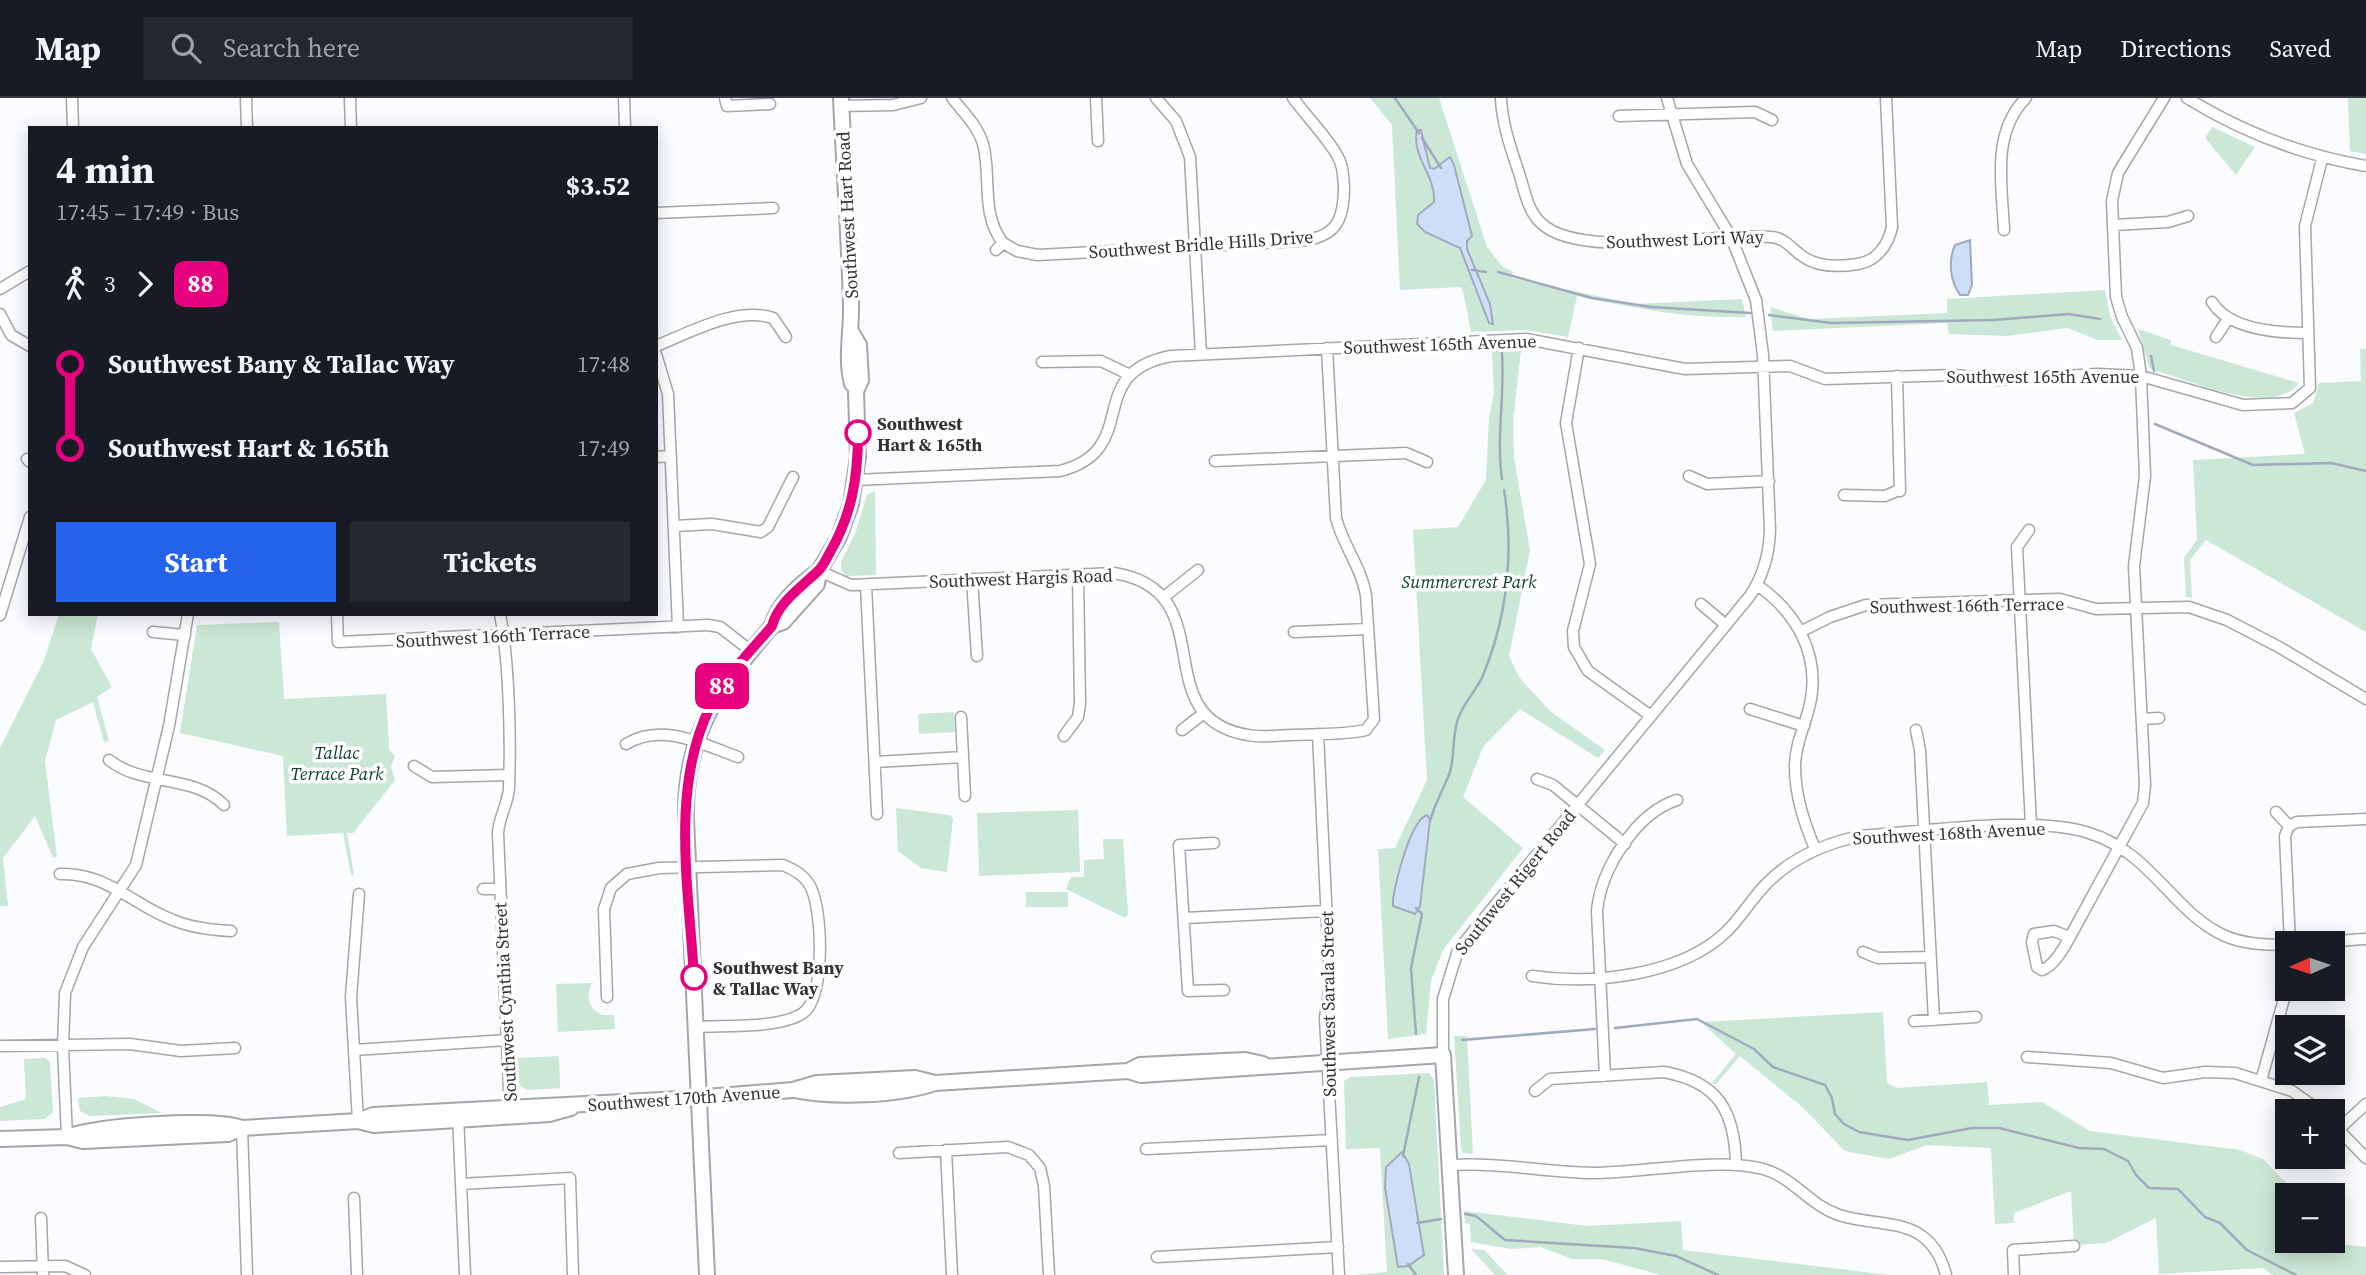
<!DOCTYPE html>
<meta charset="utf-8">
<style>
:root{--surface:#171b24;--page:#242831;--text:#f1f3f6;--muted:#9ea1a6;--line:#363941;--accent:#2563eb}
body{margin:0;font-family:"Source Serif 4",serif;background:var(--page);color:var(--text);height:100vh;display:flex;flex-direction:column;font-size:26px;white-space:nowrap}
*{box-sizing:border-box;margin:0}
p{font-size:23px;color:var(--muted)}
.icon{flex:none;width:38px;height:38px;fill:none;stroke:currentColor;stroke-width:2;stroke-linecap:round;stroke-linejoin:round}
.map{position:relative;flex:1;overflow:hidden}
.sheet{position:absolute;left:28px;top:28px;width:630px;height:490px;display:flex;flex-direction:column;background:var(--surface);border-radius:0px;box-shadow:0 4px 18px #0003}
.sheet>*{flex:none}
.badge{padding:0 14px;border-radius:10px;font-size:24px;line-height:46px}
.needle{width:46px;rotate:267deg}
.fabs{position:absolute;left:2275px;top:833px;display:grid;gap:14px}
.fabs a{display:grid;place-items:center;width:70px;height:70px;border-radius:0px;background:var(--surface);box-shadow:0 4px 18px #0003;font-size:35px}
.map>.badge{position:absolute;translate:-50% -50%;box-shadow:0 0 0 4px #fff}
.legs{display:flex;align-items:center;gap:10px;height:77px;padding:0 28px;font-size:23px}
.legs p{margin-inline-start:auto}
.head{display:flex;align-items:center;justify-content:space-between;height:119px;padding:0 28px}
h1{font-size:38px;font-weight:700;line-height:52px}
.cta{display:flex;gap:14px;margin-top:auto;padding:14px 28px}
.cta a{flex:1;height:80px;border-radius:0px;background:var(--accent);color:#fff;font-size:28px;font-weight:700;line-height:80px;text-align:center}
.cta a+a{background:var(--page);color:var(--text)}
ul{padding:0 28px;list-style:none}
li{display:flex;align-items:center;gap:24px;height:84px;font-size:26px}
li i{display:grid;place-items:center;width:10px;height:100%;margin:0 9px;background:currentColor}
li i::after{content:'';width:18px;height:18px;margin:-9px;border:5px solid;border-radius:50%;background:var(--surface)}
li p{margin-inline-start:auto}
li:first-child i{background:linear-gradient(#0000 50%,currentColor 0)}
li:last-child i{background:linear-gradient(currentColor 50%,#0000 0)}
header{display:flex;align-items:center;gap:42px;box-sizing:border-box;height:98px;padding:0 35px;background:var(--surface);border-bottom:2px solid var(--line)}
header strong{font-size:33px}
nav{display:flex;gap:38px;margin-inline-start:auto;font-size:24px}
.search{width:490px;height:63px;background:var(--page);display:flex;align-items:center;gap:18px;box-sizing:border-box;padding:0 24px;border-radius:0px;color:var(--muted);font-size:26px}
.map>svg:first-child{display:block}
</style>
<header>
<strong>Map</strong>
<div class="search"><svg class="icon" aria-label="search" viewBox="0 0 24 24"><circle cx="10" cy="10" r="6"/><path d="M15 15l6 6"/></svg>Search here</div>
<nav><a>Map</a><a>Directions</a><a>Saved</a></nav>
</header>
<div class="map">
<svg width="2366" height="1177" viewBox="0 0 2366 1177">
<rect width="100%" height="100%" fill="#fafcff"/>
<path fill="#cbe7d5" d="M1370,0H1439L1487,149L1502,168L1513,174L1511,180L1635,206L1742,201L1746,219C1688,221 1634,210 1577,198L1568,239L1526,232L1471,234L1463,193L1460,189L1400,192L1392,27Z
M2348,0H2366V56L2350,53Z
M2212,29L2255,49L2236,77L2205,40Z
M2105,192L2110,218L2122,242H2098L2067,230L2007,238L1949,236L1947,225L1773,233L1770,209L1809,221L1947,215V201Z
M2138,231L2171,242V247L2299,285C2272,321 2188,281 2153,272L2149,269Z
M2360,251H2366V534L2206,442L2190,462L2192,500L2186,499L2184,460L2197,442L2193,362L2305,356L2294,315L2313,305L2319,285L2361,283Z
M1521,252L1513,323L1514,360L1530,452L1509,558L1519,579L1551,614L1605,652L1598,660L1520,611L1483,649L1463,699L1523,750L1443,852L1431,883L1426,936L1388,941L1378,751L1395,750L1427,682L1413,432L1458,429L1486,382L1489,319L1494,295L1492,253Z
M875,393L876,477L846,478L841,472V464L856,433L867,397Z
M59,516H98L91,551L112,589L97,599L109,643L104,644L93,604L56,622L45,663L57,759L53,760L35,718L3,760L8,808H0V650L43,565Z
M279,524L284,601L386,596L389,652L395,657L391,669L395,682L353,735H347L354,777H351L343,735L287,738L283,658L180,635L197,527Z
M954,614L955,634L919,636L918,616Z
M896,710L950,717L953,721L947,774L921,770L898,753Z
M1078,712L1080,774L979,778L977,715Z
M1103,741H1123L1128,816L1125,820L1066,791L1071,779H1084V762L1104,761Z
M1026,794H1068V809H1026Z
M592,885C585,899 588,910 602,917H614L615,931L558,934L556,886Z
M1883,914L1887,985L1897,990L1987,984L1989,1007L2042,1004L2090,1033L2240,1052L2263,1061L2298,1097H2287V1143H2333V1139L2337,1146L2366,1149V1177H2273L2263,1170L2159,1176L2156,1120L2106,1145L2074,1147L2071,1093L2014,1115V1125L1995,1126L1991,1050L1927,1047L1889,1061L1845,1053L1801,1008L1740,958L1715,987L1712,985L1736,956L1701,924Z
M1454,938H1467L1473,1056L1463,1055L1461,1051Z
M559,958L560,990L527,992L519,987L517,960Z
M24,961L45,960L50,964L53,1014L44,1021L0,1023V1009L26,1001Z
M1429,975L1434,982L1444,1177H1353L1387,1174L1380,1050L1346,1051L1344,983L1350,979Z
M105,998L134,1001L162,1015L90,1018L80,1013L78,1000Z
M1464,1113L1587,1128L1681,1123L1683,1152L1889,1177H1661L1602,1161H1572L1541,1149L1511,1151L1471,1144L1470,1126L1465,1125Z
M1471,1151L1484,1152L1508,1177H1495Z"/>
<path fill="#ceddf8" stroke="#9faabd" stroke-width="2" d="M1417,32H1421L1430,70L1434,71L1450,59L1454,67L1472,138L1467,143V151L1490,206L1493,226L1489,225L1460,150L1425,134L1417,126L1418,117L1434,104C1436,77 1411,59 1417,32Z
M1970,142L1972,187L1968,197H1960C1950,183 1948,163 1955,147Z
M1427,717L1430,722L1420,808L1415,816L1393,808V801C1396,783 1410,723 1427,717Z
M1402,1054L1409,1066L1424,1157L1408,1168L1398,1169L1385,1090L1386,1069Z"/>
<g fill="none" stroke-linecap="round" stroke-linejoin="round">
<path stroke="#9faabd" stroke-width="2.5" d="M1395,0L1419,35
M1422,40L1441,70
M1472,172L1486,174
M1498,174L1592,200L1651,209L1750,215
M1769,217L1831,225L1993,222L2069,216L2100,221
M1502,255C1505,297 1496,339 1502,381
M2151,258L2154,273
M2155,326L2253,367L2331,365L2366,373
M1430,723C1435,705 1444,690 1450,674C1455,657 1452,637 1458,621C1463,605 1478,591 1484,575C1508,515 1514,455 1504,392
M1416,810L1422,816L1411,870L1416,936
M1615,930L1697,921L1754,951L1773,969L1825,987L1832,1000L1835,1016L1844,1026L1859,1034L1908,1042L1972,1030H1999L2079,1050L2104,1051L2128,1063L2136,1077L2149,1090L2178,1091L2205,1119L2220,1125L2247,1152L2296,1177
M1462,942L1595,931
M1403,1058L1419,979
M1465,1116L1476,1118L1505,1142L1634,1150L1676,1158L1718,1177
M1417,1125L1441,1121
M1408,1166L1416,1177"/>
<defs>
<path id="street" d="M72,0L73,30
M246,0L247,30
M350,0L351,30
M624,0L625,30
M725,0L727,8L770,6
M952,0C964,15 980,30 984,50C991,83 981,116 1003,145L996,152
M1096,0L1098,43
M1156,0L1176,23L1190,59L1201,256
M1501,0C1502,25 1510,48 1518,72C1524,89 1527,113 1541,125C1580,163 1717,134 1771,139C1785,140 1791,150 1802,158C1817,169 1840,169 1858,166C1877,163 1888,147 1892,129L1886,0
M2187,0C2242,34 2302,57 2366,68
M841,8L893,7L921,0
M1619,18L1755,14L1772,22
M656,115L773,110
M2113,127L2168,124L2188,118
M2004,132C2002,87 1991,35 2026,0
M1003,145L1017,153L1038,157L1298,143C1335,140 1344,124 1344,89C1343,77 1343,67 1337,57C1325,37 1307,19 1293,0
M0,191L30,173
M2212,204C2229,232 2277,235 2308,235
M0,216L11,237L30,248
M2216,239L2228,221
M656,248C689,235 736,208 773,220L786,239
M1579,250L1566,325L1590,466L1573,533L1574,549L1588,573L1651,618
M656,256L668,296L678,529
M1042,264L1101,263L1128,276
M1897,278L1900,393
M656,359L671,358
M27,361L30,364
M1215,363L1406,355L1427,364
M1689,378L1707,386L1769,383
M856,382L1060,373C1144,351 1081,275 1171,258L1526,241L1685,271L1790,268L1825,281L1955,277L1998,282L2097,276L2141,278L2243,307L2292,305L2310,290L2305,128L2322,61
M1844,397L1885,398L1899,392
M675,428L712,426L761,434L768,429L793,379
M2029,432L2017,449L2031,727
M819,473L851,487L1114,475C1226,493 1143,620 1248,637C1262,640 1277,637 1291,637C1316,636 1343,637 1366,632L1374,621L1366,497C1361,468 1343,448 1336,420L1327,250
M972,481L977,558
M866,487L877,716
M1757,487C1795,513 1819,554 1811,601C1807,624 1795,645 1795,668C1795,698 1804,724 1815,751
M1164,499L1198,472
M1701,506L1726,527
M337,516L338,544L708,527L720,529L751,553
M500,516C509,563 511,640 509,689C509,704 499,718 498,735L510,1014
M0,517L30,419
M1802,533L1830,519L1866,507L2060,501L2096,511L2189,509L2227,522L2279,549L2366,601
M153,534L185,537
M1294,534L1368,531
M1750,611L1804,628
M961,619L965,698
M2142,621L2159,620
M1182,632L1204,615
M1916,632L1920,652L1934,922
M1318,636L1330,886L1325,920L1339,1177
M1064,638L1078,619L1080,605L1078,476
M626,646C662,624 702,646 738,659
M109,662C143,689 194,676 224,707
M875,664L963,659
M414,668L432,679L509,677
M1537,681L1553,687L1625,746
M2276,714L2289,728L2297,724L2366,721
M2289,728L2285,738L2290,845
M1214,745L1179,747L1188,893L1224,892
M60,776C106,774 133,807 173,822C192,830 211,832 231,833
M483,791H500
M1184,820L1326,813
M2069,839L2054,833L2034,836L2032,844L2037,869L2042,872C2057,867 2069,840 2077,826L2143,705L2145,687L2134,468L2145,378L2141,278L2137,250L2122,219L2116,199L2112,103L2118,75L2164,0
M1863,854L1878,860L1931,859
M1532,878C1591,887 1679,878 1725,835C1738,823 1748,807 1759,794C1785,763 1822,746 1860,738C1921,734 2033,717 2089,735C2151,754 2172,813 2223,837C2260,855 2325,843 2366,841
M607,899L604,811L611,790L627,776L659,770L783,767C793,771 803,776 809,786C823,807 826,900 803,915C780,931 725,927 696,929
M1914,923L1976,919
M0,948L130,946L181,953L235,950
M354,952L507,942
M1443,957V901L1458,852L1749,499C1763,479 1769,457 1770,433L1763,257L1756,202L1731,139L1687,66L1667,0
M2027,959L2111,965L2163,980L2205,974L2235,975L2292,993L2320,1013
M1605,978L1597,813C1601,771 1636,715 1677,702
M2261,983L2287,890
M1535,993L1550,981L1664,974C1719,984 1735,1014 1736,1067
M458,1017L465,1177
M358,1023L351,899L359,796
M2333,1026L2366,1060
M242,1030L247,1177
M2338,1032L2366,1006
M67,1039L63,949L65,895L83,849L136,767L169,628L188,516
M1146,1051L1332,1042
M946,1052L952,1177
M899,1055L1008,1049L1029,1057L1040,1070L1044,1088L1049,1177
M1450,1067C1499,1064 1544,1074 1593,1075C1641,1075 1718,1059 1763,1071C1793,1079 1809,1107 1839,1117C1882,1131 1930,1115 1946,1177
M461,1086L570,1080L573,1177
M354,1100L357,1177
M41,1120L43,1177
M1157,1159L1338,1149
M0,1169L65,1168L85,1177
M2014,1177L2013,1152L2074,1148"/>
<path id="secondary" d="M841,0C844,68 849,137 851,206C852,232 845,260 852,286
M772,528L783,524L817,486L819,473L839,439L851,406L858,359L856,293L861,282L859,247L852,235
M1128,973L1141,977L1443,957L1456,1177
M794,992C834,1000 896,998 935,985L1128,973L1140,967L1245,962L1263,966
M358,1023L374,1027L441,1023L549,1016L571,1010
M67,1039C95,1027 213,1020 242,1030
M0,1041L67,1039L83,1043L228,1036L242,1030L358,1023L373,1017L681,1001L793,992L817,985L915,980L935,985
M707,1177L686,721C684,635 719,590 772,528C777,507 801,485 819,473"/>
</defs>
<use href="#street" stroke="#a3a6ab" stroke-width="13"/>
<use href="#secondary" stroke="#a3a6ab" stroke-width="18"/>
<use href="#street" stroke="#fff" stroke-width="10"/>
<use href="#secondary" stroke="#fff" stroke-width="14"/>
</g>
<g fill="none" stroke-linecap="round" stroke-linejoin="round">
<defs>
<path id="line-1" d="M694,879C689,791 670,691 710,609C725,578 750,554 772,528C778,505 801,489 817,474C822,470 826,462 829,456C852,417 858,379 858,335"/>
</defs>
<use href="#line-1" stroke="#fff" stroke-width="16"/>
<use href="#line-1" stroke="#e6007e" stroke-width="10"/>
</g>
<g fill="#fff" stroke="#e6007e" stroke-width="3.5">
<circle cx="858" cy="335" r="12"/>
<circle cx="694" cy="879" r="12"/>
</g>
<g text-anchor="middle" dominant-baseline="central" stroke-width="7" stroke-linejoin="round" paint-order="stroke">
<g font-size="18" fill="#313234" stroke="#fff">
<text transform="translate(847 117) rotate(-93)">Southwest Hart Road</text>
<text transform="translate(1685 141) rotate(-2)">Southwest Lori Way</text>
<text transform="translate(1201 146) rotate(-4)">Southwest Bridle Hills Drive</text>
<text transform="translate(1440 246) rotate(-2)">Southwest 165th Avenue</text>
<text x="2043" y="278">Southwest 165th Avenue</text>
<text transform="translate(1021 480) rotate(-2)">Southwest Hargis Road</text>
<text transform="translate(1967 507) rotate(-1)">Southwest 166th Terrace</text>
<text transform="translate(493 538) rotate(-3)">Southwest 166th Terrace</text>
<text transform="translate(1949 735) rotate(-3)">Southwest 168th Avenue</text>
<text transform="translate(1515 784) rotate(-51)">Southwest Rigert Road</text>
<text transform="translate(505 904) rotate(-93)">Southwest Cynthia Street</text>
<text transform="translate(1328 906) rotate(-91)">Southwest Sarala Street</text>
<text transform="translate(684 1000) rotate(-4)">Southwest 170th Avenue</text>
</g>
<g font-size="18" font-weight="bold" fill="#313234" stroke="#fff" text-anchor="start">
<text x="877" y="325">Southwest<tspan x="877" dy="21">Hart &amp; 165th</tspan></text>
<text x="713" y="869">Southwest Bany<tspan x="713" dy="21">&amp; Tallac Way</tspan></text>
</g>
<g font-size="18" font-style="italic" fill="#0e4329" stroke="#fff">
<text x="1469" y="483">Summercrest Park</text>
<text x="337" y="654">Tallac<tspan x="337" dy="21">Terrace Park</tspan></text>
</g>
</g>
</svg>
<div class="fabs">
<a><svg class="needle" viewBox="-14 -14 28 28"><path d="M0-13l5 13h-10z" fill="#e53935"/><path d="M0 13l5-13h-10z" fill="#9ea1a6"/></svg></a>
<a><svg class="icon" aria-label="layers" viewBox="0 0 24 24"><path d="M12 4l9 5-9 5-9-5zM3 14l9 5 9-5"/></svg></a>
<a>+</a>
<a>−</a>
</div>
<b class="badge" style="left:722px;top:588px;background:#e6007e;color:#fff">88</b>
<section class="sheet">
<div class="head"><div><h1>4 min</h1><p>17:45 – 17:49 · Bus</p></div><b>$3.52</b></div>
<div class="legs"><svg class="icon" aria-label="walk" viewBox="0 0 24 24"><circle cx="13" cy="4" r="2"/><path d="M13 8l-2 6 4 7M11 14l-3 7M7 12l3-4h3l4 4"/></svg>3<svg class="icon" aria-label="forward" viewBox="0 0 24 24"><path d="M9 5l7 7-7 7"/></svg><b class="badge" style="background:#e6007e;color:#fff">88</b></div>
<ul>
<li><i style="color:#e6007e"></i><b>Southwest Bany &amp; Tallac Way</b><p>17:48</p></li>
<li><i style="color:#e6007e"></i><b>Southwest Hart &amp; 165th</b><p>17:49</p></li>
</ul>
<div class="cta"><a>Start</a><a>Tickets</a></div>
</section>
</div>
